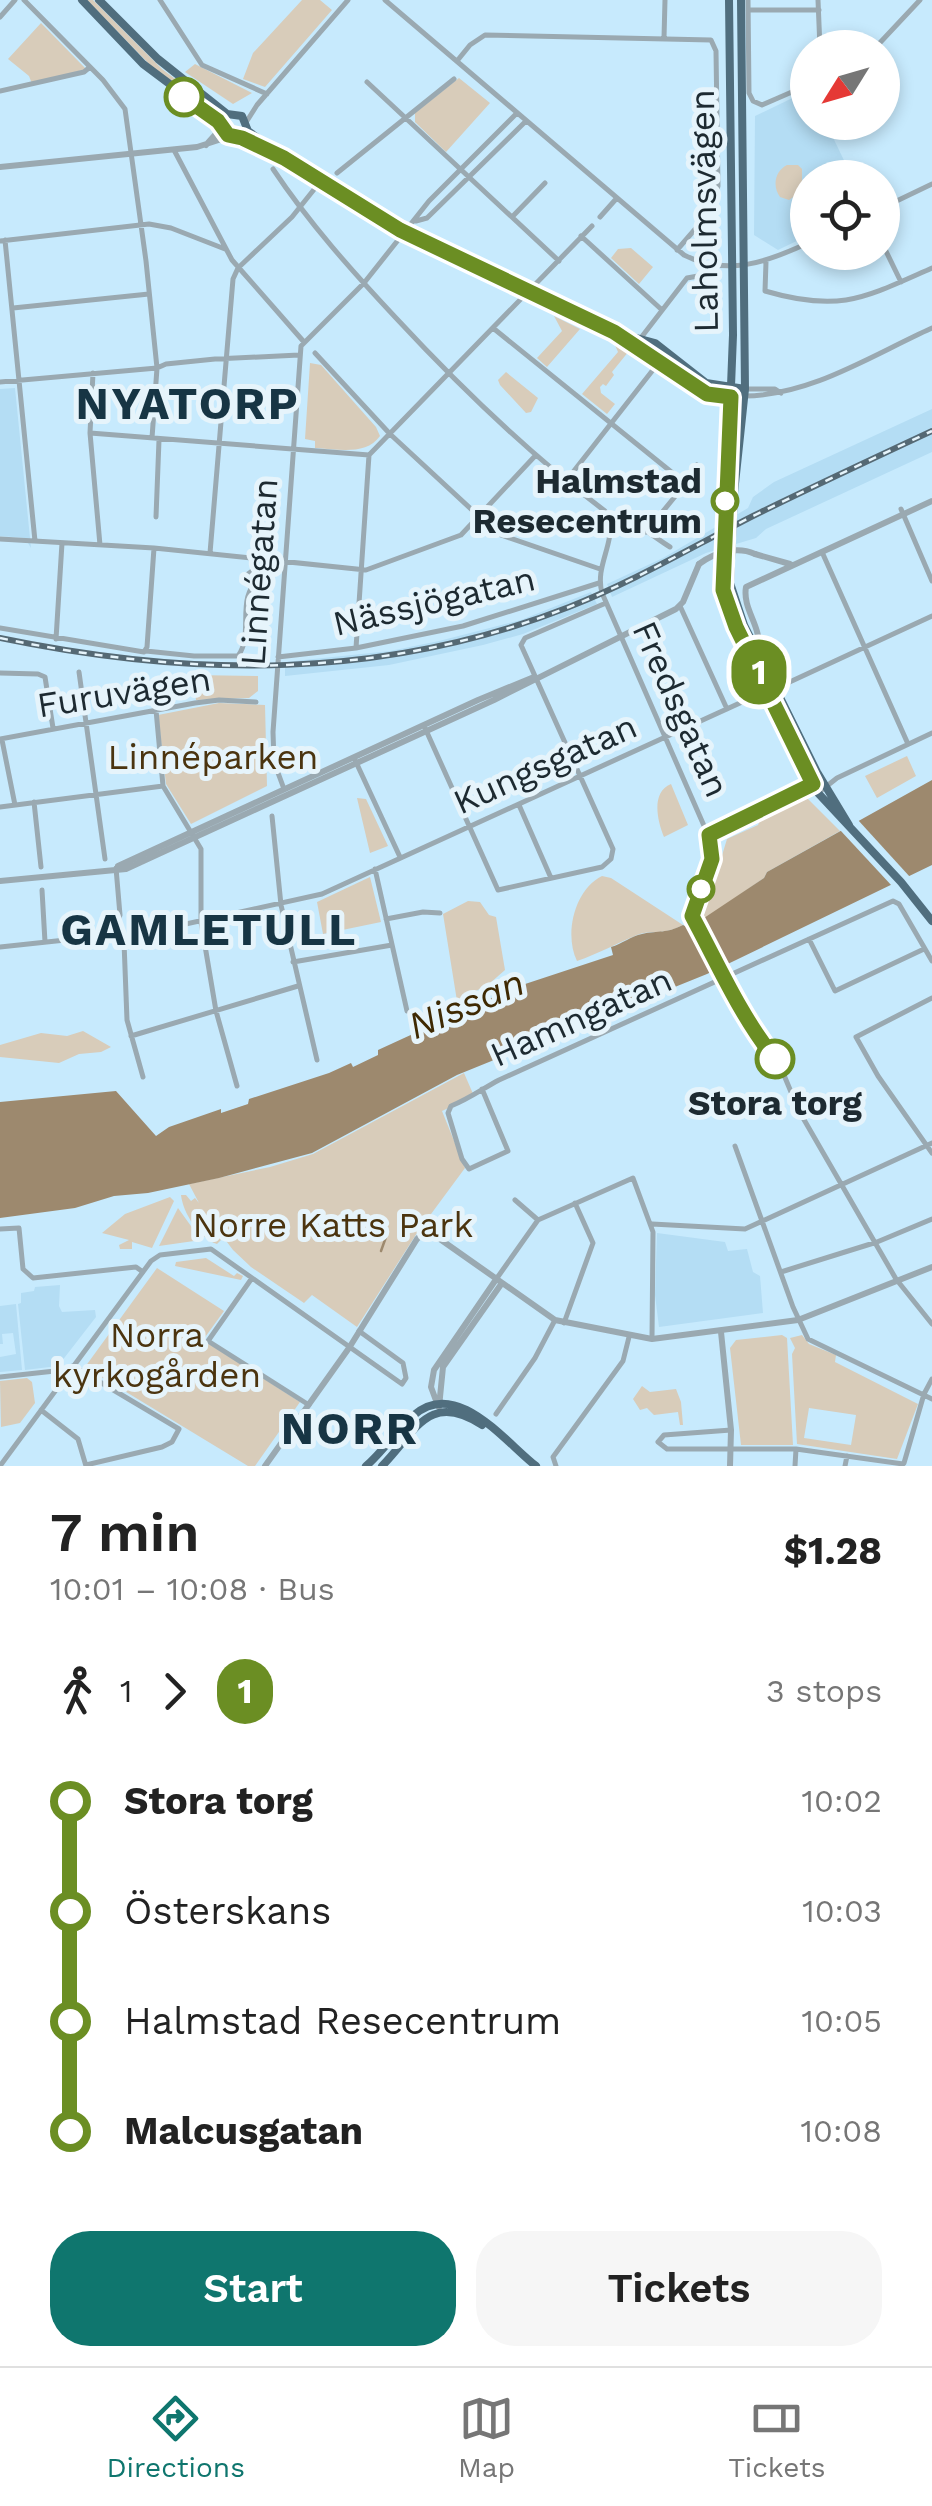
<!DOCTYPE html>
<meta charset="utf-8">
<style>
:root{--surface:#fff;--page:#f6f6f6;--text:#222;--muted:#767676;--line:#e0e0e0;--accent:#0f766e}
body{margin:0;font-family:"Work Sans",sans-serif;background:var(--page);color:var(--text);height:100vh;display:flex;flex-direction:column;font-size:38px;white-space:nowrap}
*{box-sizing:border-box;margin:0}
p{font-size:32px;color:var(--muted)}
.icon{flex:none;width:55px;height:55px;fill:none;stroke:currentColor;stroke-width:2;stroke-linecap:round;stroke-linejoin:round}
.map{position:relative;height:1466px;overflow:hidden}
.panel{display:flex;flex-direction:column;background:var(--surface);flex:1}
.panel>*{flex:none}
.badge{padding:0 20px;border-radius:32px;font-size:35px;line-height:65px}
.needle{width:65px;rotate:233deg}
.fabs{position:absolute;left:790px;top:30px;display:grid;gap:20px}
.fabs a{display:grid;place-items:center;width:110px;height:110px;border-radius:50%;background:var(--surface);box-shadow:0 5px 15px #0003;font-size:50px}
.map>.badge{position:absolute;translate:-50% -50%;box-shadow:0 0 0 5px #fff}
.legs{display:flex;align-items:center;gap:15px;height:110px;padding:0 50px;font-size:32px}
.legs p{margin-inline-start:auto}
.summary{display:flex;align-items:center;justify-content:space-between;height:170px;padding:0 50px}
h1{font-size:55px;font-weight:600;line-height:75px}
.button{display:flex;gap:20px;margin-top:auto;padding:20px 50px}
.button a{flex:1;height:115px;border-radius:40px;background:var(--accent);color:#fff;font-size:40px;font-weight:600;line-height:115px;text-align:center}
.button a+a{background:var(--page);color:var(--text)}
ul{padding:0 50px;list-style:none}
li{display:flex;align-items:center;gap:35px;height:110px;font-size:38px}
li i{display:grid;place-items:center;width:15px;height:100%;margin:0 12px;background:currentColor}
li i::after{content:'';width:25px;height:25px;margin:-12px;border:8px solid;border-radius:50%;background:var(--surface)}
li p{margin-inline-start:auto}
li:first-child i{background:linear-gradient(#0000 50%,currentColor 0)}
li:last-child i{background:linear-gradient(currentColor 50%,#0000 0)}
.menu{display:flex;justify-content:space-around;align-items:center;height:140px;border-top:2px solid var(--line);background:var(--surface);font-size:28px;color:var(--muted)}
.menu a{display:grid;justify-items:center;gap:5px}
.menu .active{color:var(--accent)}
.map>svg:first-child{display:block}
</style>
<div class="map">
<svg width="932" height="1466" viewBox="0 0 932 1466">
<rect width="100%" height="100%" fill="#c7eafd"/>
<path fill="#b4ddf4" d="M807,91L808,122L826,123L852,177L808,178L807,236L778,250L754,235L755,116Z
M15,388L31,548L25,538L0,536V389Z
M932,409V452L766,529L756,538L706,553L612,597L607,584L663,558L748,508L753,497L774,482Z
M591,592L597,604L523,634L483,645L389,665L285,676V662L390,651L439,641L521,620Z
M657,1233L725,1242L728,1251L747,1249L753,1272L760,1276L763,1313L659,1327L655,1295Z
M60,1285L59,1306L62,1312L95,1310L96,1317L58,1366L25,1370L18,1304L21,1303V1293L34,1291L35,1287Z
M16,1304L22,1370L0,1372V1357L16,1354L13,1333L2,1334L3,1344H0V1306Z"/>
<path fill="#d8ccba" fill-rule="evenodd" d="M87,0H93L162,69L215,109L212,114L152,67Z
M302,0H320L332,10L265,87L243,79L253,53Z
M41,23L86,69L32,84L29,76L8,59Z
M195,64L252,93L233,104L185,72Z
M459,78L490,103L446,152L415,122V113Z
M787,165H798L802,169V191L789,200L780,197C772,186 775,171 787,165Z
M631,248L653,267L639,284L611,258L618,249Z
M554,316L580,329L547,367L537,358L562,331Z
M615,345L629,351L612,372L614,375L606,386L603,384L600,387L601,393L615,404L607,414L582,394L618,352Z
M310,363L321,365L376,427L380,436C366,456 337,449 315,448V441L305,439Z
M506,372L538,398L531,412L526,413L500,385L498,380Z
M193,675L258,676V691L249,698L196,700Z
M219,703L265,705L267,786L191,824L166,784L158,715Z
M907,756L916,776L877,798L865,776Z
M671,784L688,825L664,837C657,820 651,792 671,784Z
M357,798L366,799L388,846L370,853Z
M807,798L840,831L767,872L764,878L702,921L727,839L758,825L762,816Z
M602,876L611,878L683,925C663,936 653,929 637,935C617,943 598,954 577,961C564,935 574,890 602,876Z
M370,877L381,922L323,934L317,902Z
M468,901L480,902L489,915L496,917L505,970L489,984L457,1001L443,914Z
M83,1031L111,1047L101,1052L79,1054L59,1063L0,1057V1045L41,1033L67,1036Z
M464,1073L474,1096L442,1111L465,1168L417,1233L357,1327L312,1295L304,1303L251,1267L233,1250L205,1213L221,1240L217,1244C199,1238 183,1213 181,1195H186L191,1201L195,1198L199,1203L189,1184L270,1167L313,1154Z
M170,1197L174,1201L152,1248L132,1242V1249H120L119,1245L129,1240L102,1233L125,1214Z
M178,1208L201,1240L159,1246Z
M206,1258L234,1276L237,1273L243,1276L241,1280L175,1266L176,1262Z
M157,1268L224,1311L203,1340L300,1402L255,1466H248L85,1367Z
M782,1335L787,1338L793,1445H741L730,1348L736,1340Z
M802,1335L809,1344L836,1355L835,1362L918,1404L897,1459L797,1444L792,1354L795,1348L790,1338ZM809,1408L856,1415L851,1445L804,1438Z
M27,1378L32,1382L35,1403L20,1423L1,1427L0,1381Z
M642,1386L650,1392L676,1389L681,1402L683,1425H680L678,1412L654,1415L647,1408L640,1410L633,1399Z"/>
<path fill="#9d896e" d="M932,780V865L707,974L457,1075L312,1153L219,1178L148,1193L114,1196L75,1208L0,1218V1102L116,1091L156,1136L169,1127L221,1109V1113L248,1104L249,1099L329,1073L351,1063L353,1067L378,1055V1050L513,988L613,955L611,947C622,944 631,936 642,934C660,930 665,934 683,925L689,928L764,878L767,872Z"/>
<path fill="#c7eafd" d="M858,820L910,877L892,886L840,830Z"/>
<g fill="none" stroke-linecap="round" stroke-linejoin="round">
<path stroke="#9d896e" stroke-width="2.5" d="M353,1214L377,1226L386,1237L381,1251"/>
<path stroke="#9aa9b1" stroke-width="5" d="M24,0L103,80L125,109L146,261L157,368L152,438
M160,0L202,65L267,94
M385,0L684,255C727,277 767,262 808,243
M748,0L749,93L753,101L762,105L808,85
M818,0L820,48
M748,10H819
M0,17L15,0
M664,38L665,0
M875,48L920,0
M457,61L470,45L485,35L711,40L716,51L718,186L710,212L677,250
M367,82L559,261
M0,91L84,72L90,67
M245,124L257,105L348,0
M174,150L232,260L304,342
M273,169C309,223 352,271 396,318C461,388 529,454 605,511L610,521C631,515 653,537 670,547
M337,173L454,79
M882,208L932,184
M513,216L545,183
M600,217L616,199
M416,221L427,218L526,121
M581,236L662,310
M5,240L35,541
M0,241L149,224L171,228L225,249
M882,243L901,282
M766,262L765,291C840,313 864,298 932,268
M13,308L149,294
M493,328L685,483
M640,339L687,278L698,276L713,287
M315,353L390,434L498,534L600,569
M93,373L90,433L100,545
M0,382L157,368L166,364L215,359L299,355
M745,389H775L781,393
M745,396C812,395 872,355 932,328
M90,433L369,455
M566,481L667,352
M901,509L932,581
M156,517L159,440
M610,521C613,547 595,567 602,593L712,844L709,870L692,916L722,980L753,1031L781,1068L799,1111L896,1279L932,1324
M646,532L682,488L697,465
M0,539L154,548L366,570L461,535L535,456
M822,552L908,744
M210,553L233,279L238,268L292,217L320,182
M680,606L727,709
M0,628L144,652L147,647L154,548
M56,639L62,543
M356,648L369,455L592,226
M146,651L194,656H238C255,633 234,596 261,578V572L256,568L248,574L254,582
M278,657L356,648L463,626L599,583
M79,672L105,859
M0,673L38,674L45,677L53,728
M781,686L932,616
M156,710L163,786L201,849V922L216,1011L237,1086
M425,728L498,890L602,867L611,859L613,849L521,645L525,638L606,603
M0,739L195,703L219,700L256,702
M2,740L15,805
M355,760L400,857
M284,789L274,762L273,732L301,346L364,283L429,201L517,113
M818,793L837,778L932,733
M34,802L41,867
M519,805L551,878
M0,807L163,786
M272,816L281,905L317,1060
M709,835L800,793L814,783
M375,869L407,1011
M42,890L45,942
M386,919L423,912L440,913
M809,939L835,991L924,949
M0,947L112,935L120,915L116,868
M293,962L392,945
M932,998L856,1037L878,1076L932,1153
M131,1036L298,986
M143,1077L127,1020L124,942L127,937L322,894L766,691
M482,1089L508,1151L469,1169L462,1159L448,1113L451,1106C469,1099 482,1089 499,1080L893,901L899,904L932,961
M735,1146L793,1307L808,1339L932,1399
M515,1200L538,1220
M652,1224L745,1229L932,1143
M0,1229L19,1228L23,1269L33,1278L136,1267L143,1272
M781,1272L877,1242L932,1219
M252,1278L208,1341L309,1405
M497,1278L538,1220L633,1178L653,1232L652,1339
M564,1323L593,1243L575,1203
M73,1366L179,1429L172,1442L162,1447L86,1465
M0,1377L55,1371L66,1376
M41,1410L78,1439L86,1466
M496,1414L535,1358L555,1320
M731,1430L664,1435L658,1442L667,1449H796L903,1464
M904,1463L924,1394L932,1379
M0,1466L151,1261L160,1255L211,1249L402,1384L406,1378L403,1363L359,1331
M556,1466L553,1457L623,1361L629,1337
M795,1466L796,1449
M845,1466L847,1456"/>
<path stroke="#9aa9b1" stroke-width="6" d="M206,145L222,127
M0,167L197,147L231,136
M755,554L790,564
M758,651C763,627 742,610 746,587L932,501
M118,866L478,700L534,677
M0,881L126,869L152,857L494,700L676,609L683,602L699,564
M721,1332L731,1430L730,1466
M438,1406L431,1387L434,1370L497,1278
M439,1407L443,1367L502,1283
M265,1466L349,1348L417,1239L427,1230L555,1320L652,1339L798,1320L932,1267"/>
<path stroke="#506e7e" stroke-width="8" d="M82,0L143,64L219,121L228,135L242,138L284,158L407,233L614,332L707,394L735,397
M99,0L158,59L227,114L242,116L248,131L277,152
M729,0L733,335L723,590L736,627L818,793L901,882L932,921
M741,0L745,389L734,493L730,583L744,625L817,772L849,825
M618,333L655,343L706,383L745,389
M366,1466C384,1451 396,1430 414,1415C457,1378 504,1441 536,1466
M382,1466C415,1433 428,1390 482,1425"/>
<defs>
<path id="rail" d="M0,638C193,678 383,680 569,607C633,582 692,547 753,516C812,487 872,459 932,431"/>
</defs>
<use href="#rail" stroke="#556974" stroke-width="6"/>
<use href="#rail" stroke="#e6f4fb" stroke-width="2.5" stroke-dasharray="8" stroke-linecap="butt"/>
<path stroke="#9aa9b1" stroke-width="6" d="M699,564C715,552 737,546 755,554"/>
</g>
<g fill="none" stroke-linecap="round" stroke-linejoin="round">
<defs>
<path id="line-1" d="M184,97L218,121L228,135L242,138L284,158L400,230L614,332L707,394L731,397L723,590L736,627L813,784L709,835L712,859L692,916C719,966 740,1015 775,1059"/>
</defs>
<use href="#line-1" stroke="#fff" stroke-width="22"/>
<use href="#line-1" stroke="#6b8e23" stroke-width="15"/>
</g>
<g fill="#fff" stroke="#6b8e23" stroke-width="5">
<circle cx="184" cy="97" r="18"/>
<circle cx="725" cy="501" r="12"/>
<circle cx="701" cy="889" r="12"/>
<circle cx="775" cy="1059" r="18"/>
</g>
<g text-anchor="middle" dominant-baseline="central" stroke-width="10" stroke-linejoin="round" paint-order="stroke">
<g font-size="35" fill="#1d2a31" stroke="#e6f4fb">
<text transform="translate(704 211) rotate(-91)">Laholmsvägen</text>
<text transform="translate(259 572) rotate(-86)">Linnégatan</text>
<text transform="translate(434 601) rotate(-13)">Nässjögatan</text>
<text transform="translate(124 692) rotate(-9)">Furuvägen</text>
<text transform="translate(681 709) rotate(66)">Fredsgatan</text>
<text transform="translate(545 764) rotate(-24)">Kungsgatan</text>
<text transform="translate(581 1017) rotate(-24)">Hamngatan</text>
</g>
<g font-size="35" font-weight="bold" fill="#1d2a31" stroke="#e6f4fb" text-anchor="end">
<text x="702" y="481">Halmstad<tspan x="702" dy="40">Resecentrum</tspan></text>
<text x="775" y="1103" text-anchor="middle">Stora torg</text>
</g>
<g font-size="35" fill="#4b340f" stroke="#e6f4fb">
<text x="213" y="757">Linnéparken</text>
<text x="333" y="1225">Norre Katts Park</text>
<text x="157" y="1335">Norra<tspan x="157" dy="40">kyrkogården</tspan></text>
</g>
<g font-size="38" font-style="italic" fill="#3f2902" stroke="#e6f4fb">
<text transform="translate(466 1004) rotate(-23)">Nissan</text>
</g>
<g font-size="45" font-weight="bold" letter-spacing="2.5" fill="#173544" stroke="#e6f4fb">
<text x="188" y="403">NYATORP</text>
<text x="209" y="929">GAMLETULL</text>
<text x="350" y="1428">NORR</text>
</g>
</g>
</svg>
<div class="fabs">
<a><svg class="needle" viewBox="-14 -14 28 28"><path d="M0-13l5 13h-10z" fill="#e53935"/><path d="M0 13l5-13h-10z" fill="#767676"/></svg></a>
<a><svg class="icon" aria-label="locate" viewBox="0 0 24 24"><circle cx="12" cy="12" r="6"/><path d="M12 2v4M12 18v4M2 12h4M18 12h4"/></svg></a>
</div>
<b class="badge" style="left:759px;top:672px;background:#6b8e23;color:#fff">1</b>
</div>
<section class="panel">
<div class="summary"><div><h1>7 min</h1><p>10:01 – 10:08 · Bus</p></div><b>$1.28</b></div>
<div class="legs"><svg class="icon" aria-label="walk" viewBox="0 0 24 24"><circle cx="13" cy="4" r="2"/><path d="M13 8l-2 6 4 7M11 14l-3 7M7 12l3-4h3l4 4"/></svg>1<svg class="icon" aria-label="forward" viewBox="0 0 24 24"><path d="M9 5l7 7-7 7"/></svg><b class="badge" style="background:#6b8e23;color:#fff">1</b><p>3 stops</p></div>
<ul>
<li><i style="color:#6b8e23"></i><b>Stora torg</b><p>10:02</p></li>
<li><i style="color:#6b8e23"></i><span>Österskans</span><p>10:03</p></li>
<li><i style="color:#6b8e23"></i><span>Halmstad Resecentrum</span><p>10:05</p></li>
<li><i style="color:#6b8e23"></i><b>Malcusgatan</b><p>10:08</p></li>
</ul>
<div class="button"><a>Start</a><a>Tickets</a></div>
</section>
<nav class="menu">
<a class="active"><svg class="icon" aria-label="directions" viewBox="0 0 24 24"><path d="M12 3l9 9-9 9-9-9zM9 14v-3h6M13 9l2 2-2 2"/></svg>Directions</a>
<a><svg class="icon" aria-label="map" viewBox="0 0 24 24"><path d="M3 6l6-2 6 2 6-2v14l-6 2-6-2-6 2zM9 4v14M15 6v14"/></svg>Map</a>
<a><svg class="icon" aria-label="tickets" viewBox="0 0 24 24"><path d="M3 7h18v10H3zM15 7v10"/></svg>Tickets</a>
</nav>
